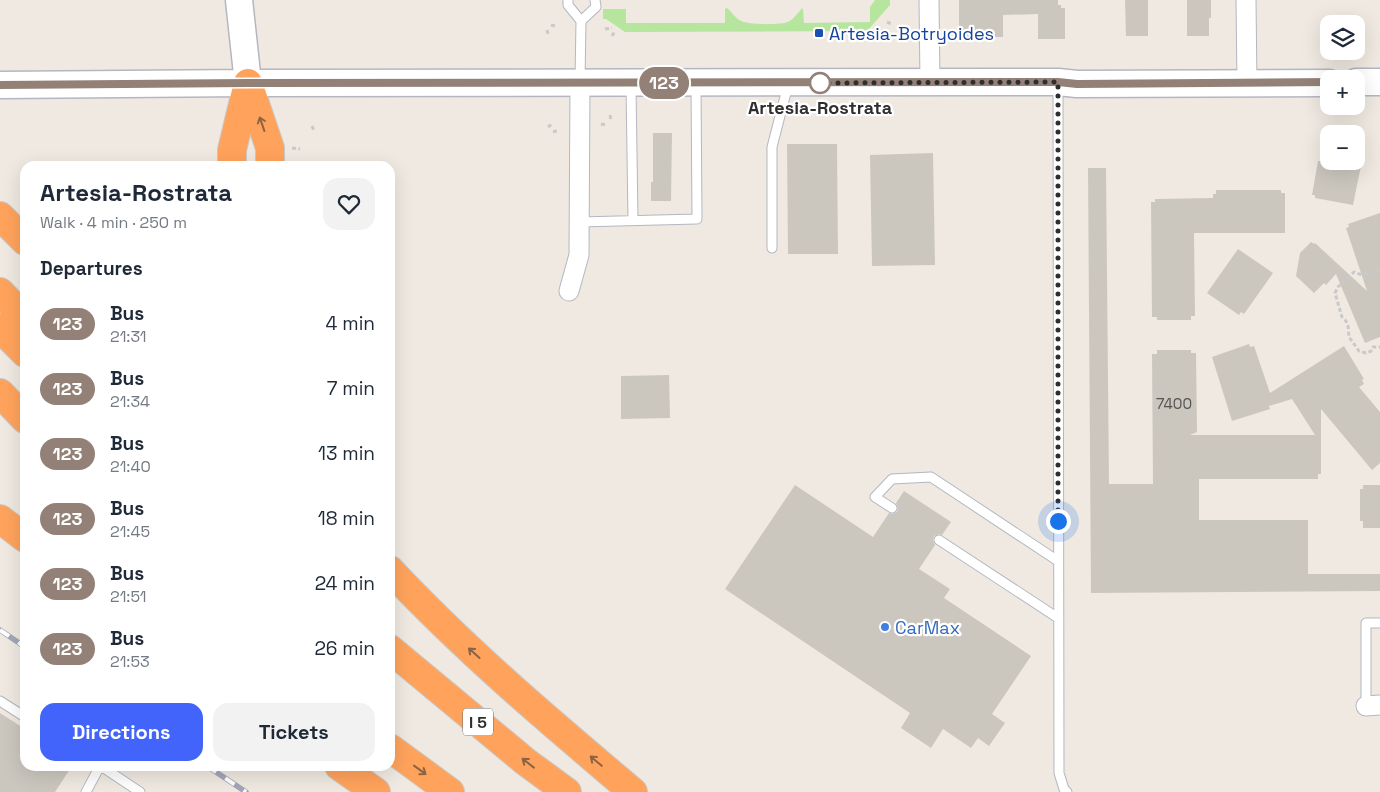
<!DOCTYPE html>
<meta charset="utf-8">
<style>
:root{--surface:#fff;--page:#f2f2f3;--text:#1f2937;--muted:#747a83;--accent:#4264fb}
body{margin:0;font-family:"Space Grotesk",sans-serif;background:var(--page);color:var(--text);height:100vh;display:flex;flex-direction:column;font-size:19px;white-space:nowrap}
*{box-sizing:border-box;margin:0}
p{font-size:16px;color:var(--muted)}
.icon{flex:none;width:28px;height:28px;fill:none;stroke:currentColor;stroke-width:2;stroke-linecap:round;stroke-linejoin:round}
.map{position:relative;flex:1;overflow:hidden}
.panel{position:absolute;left:20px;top:161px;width:375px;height:610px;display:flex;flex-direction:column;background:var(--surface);border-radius:15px;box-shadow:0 5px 20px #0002}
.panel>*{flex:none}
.badge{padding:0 10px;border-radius:16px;font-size:18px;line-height:32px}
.fabs{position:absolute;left:1320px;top:15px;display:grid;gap:10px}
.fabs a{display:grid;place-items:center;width:45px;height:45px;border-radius:10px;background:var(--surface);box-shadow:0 5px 20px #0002;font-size:25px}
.you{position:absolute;width:25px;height:25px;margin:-12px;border:4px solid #fff;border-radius:50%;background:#1a73e8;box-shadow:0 0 0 8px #1a73e833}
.map>.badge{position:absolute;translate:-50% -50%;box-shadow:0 0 0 2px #fff}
h2{padding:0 20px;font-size:19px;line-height:45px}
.round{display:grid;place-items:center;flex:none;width:52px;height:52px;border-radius:15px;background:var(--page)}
.headline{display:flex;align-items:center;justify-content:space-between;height:85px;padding:0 20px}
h1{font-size:24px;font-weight:600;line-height:38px}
.button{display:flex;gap:10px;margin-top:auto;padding:10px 20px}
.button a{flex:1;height:58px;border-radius:15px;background:var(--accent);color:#fff;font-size:20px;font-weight:600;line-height:58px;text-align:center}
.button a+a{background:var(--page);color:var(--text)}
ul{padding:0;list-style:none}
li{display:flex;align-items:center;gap:15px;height:65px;padding:0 20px}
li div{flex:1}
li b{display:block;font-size:19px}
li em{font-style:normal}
li .badge{min-width:55px;font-weight:700;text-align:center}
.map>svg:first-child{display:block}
</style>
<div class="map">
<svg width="1380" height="792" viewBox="0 0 1380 792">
<rect width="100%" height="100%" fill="#efe9e1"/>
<path fill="#b6e59e" d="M875,0H890V5L867,31L625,32L606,19H603V9H626V23H725V9L727,8C732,12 735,18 741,21C749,25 780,25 788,22C794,19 798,13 802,8L803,9L804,23L870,22V7Z"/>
<path fill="#cbc7bf" d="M959,0H1058V5H1061V8H1065V39H1038V14L1003,15V37H959Z
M1125,0H1148V36H1126Z
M1187,0H1211V18H1209V36H1187Z
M653,133H672L671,201H651V182H653Z
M787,144H837L838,254H788Z
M933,153L935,265L872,266L870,155Z
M1318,161H1362L1353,205L1315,198V195H1312Z
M1088,168H1106L1109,484H1153L1152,354H1157V350H1191V353H1196L1197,432L1190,435H1315L1292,399L1269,406L1270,409L1232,421L1212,357L1249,344L1250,347L1254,346L1270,393L1344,346L1364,379L1362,380L1364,384L1359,387L1380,412V463L1372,470L1321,409V474H1318V479H1199V520H1308V574H1380V591L1091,593Z
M1216,190H1281V193H1285V233H1194L1195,316H1191V320H1157V317H1152L1151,202H1155V199L1213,198V194H1216Z
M1380,213V337L1365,343L1336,274L1326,285L1324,283L1314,293L1296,276L1300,253L1311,242L1314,244L1315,243L1367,291L1346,228L1349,227L1348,224Z
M1238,249L1273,273L1244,314L1241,312L1239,315L1207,293Z
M669,375L670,418L621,419V376Z
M795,485L873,537L889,513L892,514L897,512L898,508L896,503L904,491L951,522L942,535L939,534L934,536L933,540L935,545L919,569L950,589L944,598L1031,656L992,714L1005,723L989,746L978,738L971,748L943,729L931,748L901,728L910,713L725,589Z
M1363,485H1380V528H1363V521H1360V489H1363Z
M0,713L25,729V766H72L55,792H0Z"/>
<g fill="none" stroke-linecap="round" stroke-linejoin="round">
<defs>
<path id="lane" d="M568,0V5L581,21L580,80
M581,21L596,7L595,0
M1058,84L1059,773L1064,789L1067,792
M631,86L633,220
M579,222L697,219L696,85
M772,248V147L788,85
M892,508L875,497L892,479L931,477L1058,561
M939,540L1058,618
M0,701L25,717
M1366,706V623H1380
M101,766L140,792
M86,792L100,766"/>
<path id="street" d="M929,0L930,82
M1246,0L1247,83
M569,291L579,255L580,83
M1366,706L1380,705"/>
<path id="secondary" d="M239,0L248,83
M1356,82H1380
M0,85L248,83L1058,82L1077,84L1329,83"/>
<path id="highway" d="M248,83L270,148V166
M232,166V150L248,83
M0,216L25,241
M0,292L25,318
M0,328L25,353
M0,393L25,419
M0,519L25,538
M390,570C465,650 549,721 633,792
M390,649L526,762L567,792
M390,748L450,792
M339,766L376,792"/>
</defs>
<use href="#lane" stroke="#b4b7c1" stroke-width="11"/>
<use href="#street" stroke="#b4b7c1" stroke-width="21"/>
<use href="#secondary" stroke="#b4b7c1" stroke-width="29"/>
<use href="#highway" stroke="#c9c9c9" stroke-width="30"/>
<path stroke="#c9c9c9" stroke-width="3" stroke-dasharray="4 2.5" stroke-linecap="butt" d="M887,22L892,24
M551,25L555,26
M605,29L612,28
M881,29L882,34
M547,30L548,34
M612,36L615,31
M948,36L954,37
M885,111V115
M610,115L611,120
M601,124L606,125
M312,126L314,131
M548,127L552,124
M553,132L559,130
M292,148L300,149
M1380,270L1362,275L1354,272L1338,287L1335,293L1342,317L1346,321L1348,326L1349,337L1359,351L1366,353L1371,351L1373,347H1380"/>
<use href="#lane" stroke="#fff" stroke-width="9"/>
<use href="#street" stroke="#fff" stroke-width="19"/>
<use href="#secondary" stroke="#fff" stroke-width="26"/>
<use href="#highway" stroke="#ffa35c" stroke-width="28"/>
<defs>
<path id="rail" d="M0,630L25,647
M207,766L246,792"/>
</defs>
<use href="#rail" stroke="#a3a6b8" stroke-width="5.5"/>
<use href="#rail" stroke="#fff" stroke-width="4" stroke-dasharray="11" stroke-linecap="butt"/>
</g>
<defs><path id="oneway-shaft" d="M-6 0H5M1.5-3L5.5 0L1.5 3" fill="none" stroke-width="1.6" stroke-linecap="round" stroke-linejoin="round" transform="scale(1.25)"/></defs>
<g stroke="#8c6343">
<use href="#oneway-shaft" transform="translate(262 124) rotate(-109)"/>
<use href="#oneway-shaft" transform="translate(474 653) rotate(-138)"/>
<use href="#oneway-shaft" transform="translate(596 761) rotate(-140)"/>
<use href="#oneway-shaft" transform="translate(528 763) rotate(-142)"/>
<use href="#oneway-shaft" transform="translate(420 770) rotate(36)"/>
</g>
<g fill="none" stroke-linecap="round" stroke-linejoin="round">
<defs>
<path id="line" d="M0,85L248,83L1058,82L1077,84L1329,82"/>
</defs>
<use href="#line" stroke="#fff" stroke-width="11"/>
<use href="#line" stroke="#938177" stroke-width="8"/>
<path stroke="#2e2e2e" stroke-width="5" stroke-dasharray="0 9" d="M820,83L1058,82V521"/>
</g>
<rect fill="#1a4fb4" stroke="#fff" stroke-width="2" x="814" y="28" width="10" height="10" rx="2.5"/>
<circle fill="#fff" stroke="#938177" stroke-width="2.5" cx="820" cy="83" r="10"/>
<circle fill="#3f7fe0" stroke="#fff" stroke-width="2" cx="885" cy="627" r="5"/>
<g text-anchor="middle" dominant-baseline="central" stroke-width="4.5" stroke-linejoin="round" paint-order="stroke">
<g font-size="15" fill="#555452">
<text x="1174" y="403">7400</text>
</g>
<rect fill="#fff" stroke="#6d6d6d" stroke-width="1" x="463" y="708.5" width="30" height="27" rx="4"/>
<g font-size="16" font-weight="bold" fill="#2e2e2e">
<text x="478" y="722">I 5</text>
</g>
<g font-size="18" fill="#164399" stroke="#fff" text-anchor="start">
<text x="829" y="33">Artesia-Botryoides</text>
</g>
<g font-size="18" font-weight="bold" fill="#2e2e2e" stroke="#fff">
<text x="820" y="107">Artesia-Rostrata</text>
</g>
<g font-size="18" fill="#366cbe" stroke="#fff" text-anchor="start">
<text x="895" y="627">CarMax</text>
</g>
</g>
</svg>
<div class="fabs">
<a><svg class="icon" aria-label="layers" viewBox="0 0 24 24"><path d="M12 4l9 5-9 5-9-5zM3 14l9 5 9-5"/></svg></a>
<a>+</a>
<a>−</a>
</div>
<div class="you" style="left:1058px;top:521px"></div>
<b class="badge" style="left:664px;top:83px;background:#938177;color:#fff">123</b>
<section class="panel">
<div class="headline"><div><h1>Artesia-Rostrata</h1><p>Walk · 4 min · 250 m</p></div><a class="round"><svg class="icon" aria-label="heart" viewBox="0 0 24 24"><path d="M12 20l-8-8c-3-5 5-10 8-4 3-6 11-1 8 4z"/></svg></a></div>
<h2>Departures</h2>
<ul>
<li><span class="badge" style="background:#938177;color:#fff">123</span><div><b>Bus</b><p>21:31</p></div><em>4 min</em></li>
<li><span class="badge" style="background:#938177;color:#fff">123</span><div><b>Bus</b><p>21:34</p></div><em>7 min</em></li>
<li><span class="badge" style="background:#938177;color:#fff">123</span><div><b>Bus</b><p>21:40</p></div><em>13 min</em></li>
<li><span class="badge" style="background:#938177;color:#fff">123</span><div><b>Bus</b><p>21:45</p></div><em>18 min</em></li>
<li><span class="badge" style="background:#938177;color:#fff">123</span><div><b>Bus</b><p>21:51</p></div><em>24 min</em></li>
<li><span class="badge" style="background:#938177;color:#fff">123</span><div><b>Bus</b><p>21:53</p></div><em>26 min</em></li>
</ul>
<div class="button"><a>Directions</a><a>Tickets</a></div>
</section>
</div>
